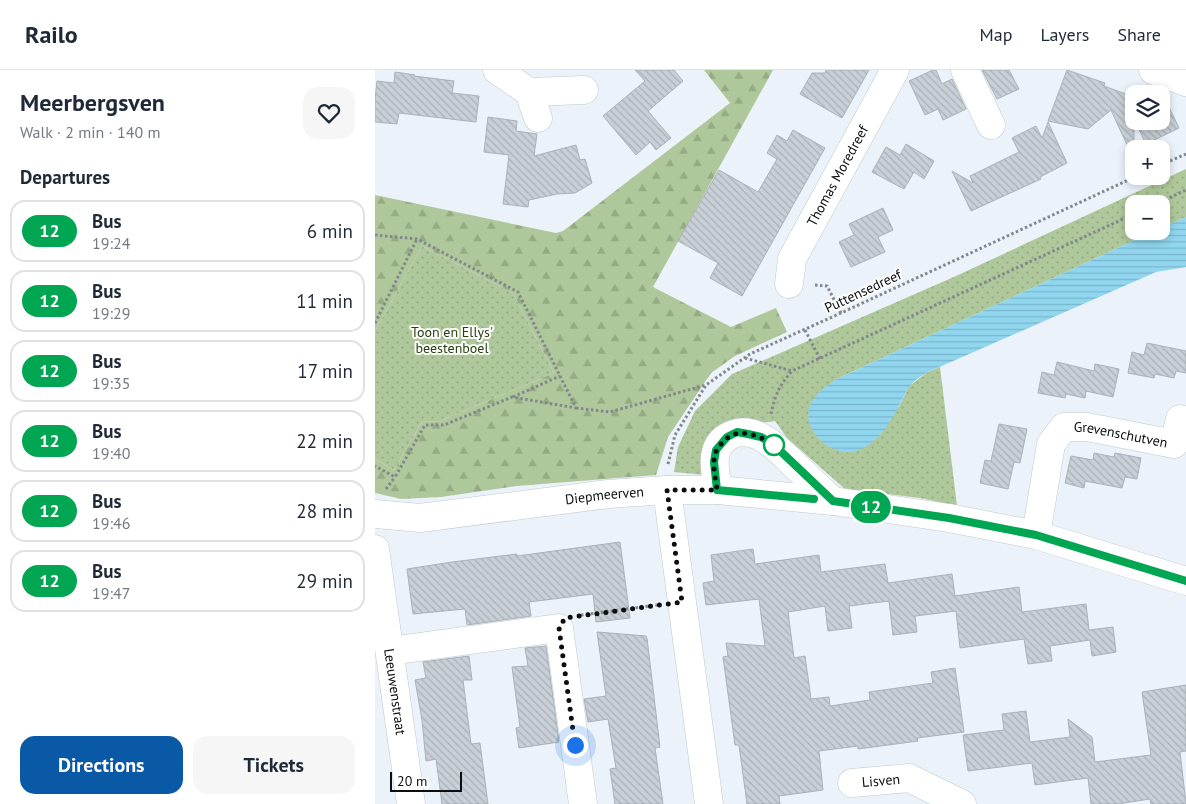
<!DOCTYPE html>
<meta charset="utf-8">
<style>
:root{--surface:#fff;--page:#f6f6f7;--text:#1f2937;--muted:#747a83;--line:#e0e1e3;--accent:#0959a7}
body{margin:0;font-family:"PT Sans",sans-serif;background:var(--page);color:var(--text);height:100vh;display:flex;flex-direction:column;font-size:19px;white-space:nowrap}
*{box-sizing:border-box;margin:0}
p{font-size:16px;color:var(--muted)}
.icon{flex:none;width:28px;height:28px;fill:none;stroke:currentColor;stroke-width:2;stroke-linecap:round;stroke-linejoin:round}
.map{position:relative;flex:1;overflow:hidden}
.details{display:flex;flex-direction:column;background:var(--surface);width:375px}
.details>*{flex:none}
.badge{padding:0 10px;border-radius:16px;font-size:18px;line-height:32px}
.buttons{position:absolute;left:750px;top:15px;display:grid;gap:10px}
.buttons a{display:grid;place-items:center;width:45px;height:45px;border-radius:10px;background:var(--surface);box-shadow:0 2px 8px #0003;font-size:25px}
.scale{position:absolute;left:15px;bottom:12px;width:72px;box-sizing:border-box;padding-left:5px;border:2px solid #0b0d0f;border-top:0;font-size:14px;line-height:18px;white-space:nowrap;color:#0b0d0f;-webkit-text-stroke:4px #fff;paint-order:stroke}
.you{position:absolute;width:25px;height:25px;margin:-12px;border:4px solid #fff;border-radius:50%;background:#1a73e8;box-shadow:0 0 0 8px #1a73e833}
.map>.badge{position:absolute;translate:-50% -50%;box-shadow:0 0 0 2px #fff}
h2{padding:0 20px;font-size:19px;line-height:45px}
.round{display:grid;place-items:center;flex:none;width:52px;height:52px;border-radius:15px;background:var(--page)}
.overview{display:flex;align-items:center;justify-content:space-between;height:85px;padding:0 20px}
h1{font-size:24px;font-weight:600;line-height:38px}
.button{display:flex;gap:10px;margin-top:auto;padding:10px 20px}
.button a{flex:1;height:58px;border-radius:15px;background:var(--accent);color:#fff;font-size:20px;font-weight:600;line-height:58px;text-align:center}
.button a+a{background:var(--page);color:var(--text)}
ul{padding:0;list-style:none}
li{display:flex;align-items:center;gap:15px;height:62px;margin:0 10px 8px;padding:0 10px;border:2px solid var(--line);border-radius:15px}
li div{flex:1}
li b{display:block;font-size:19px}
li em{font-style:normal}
li .badge{min-width:55px;font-weight:700;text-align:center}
header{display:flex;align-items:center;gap:30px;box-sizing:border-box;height:70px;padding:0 25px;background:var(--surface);border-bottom:1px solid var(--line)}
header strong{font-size:24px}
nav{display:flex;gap:28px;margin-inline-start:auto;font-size:18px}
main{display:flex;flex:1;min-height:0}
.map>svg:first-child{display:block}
</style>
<header>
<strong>Railo</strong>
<nav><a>Map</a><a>Layers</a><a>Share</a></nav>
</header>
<main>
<section class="details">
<div class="overview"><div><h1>Meerbergsven</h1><p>Walk · 2 min · 140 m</p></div><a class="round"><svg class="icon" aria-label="heart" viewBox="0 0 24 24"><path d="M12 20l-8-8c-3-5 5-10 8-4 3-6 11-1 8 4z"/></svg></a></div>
<h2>Departures</h2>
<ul>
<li><span class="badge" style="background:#00a651;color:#fff">12</span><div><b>Bus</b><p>19:24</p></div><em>6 min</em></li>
<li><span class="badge" style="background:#00a651;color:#fff">12</span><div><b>Bus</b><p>19:29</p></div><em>11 min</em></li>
<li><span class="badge" style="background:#00a651;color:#fff">12</span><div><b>Bus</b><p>19:35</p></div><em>17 min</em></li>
<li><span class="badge" style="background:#00a651;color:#fff">12</span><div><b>Bus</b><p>19:40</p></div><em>22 min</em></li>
<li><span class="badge" style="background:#00a651;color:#fff">12</span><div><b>Bus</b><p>19:46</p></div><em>28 min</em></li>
<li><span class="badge" style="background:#00a651;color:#fff">12</span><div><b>Bus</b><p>19:47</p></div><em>29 min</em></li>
</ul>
<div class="button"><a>Directions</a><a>Tickets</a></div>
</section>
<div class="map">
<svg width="811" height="734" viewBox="0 0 811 734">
<defs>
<pattern id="grass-dots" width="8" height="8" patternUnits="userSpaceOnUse" patternTransform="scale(1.25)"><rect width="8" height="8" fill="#afc89b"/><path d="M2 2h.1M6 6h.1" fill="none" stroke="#95ab84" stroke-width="1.8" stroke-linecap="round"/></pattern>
<pattern id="forest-firs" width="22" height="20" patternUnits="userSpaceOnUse" patternTransform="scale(1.25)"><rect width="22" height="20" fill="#afc89b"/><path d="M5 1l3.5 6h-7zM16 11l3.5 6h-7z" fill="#95ab84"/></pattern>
<pattern id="water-rules" width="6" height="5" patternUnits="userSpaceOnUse" patternTransform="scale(1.25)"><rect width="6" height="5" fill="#90d6ee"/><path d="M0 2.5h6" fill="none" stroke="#7bb6cb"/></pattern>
<pattern id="building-back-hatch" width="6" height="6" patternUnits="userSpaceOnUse" patternTransform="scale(1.25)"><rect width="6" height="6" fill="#c8cfd6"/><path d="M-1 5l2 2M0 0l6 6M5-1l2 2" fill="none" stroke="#aab1b6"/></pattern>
</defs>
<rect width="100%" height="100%" fill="#ebf2fa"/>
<path fill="url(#grass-dots)" d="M811,99V147L786,158V134H759V161H779L462,309L443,323L524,337L534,316L553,302L565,297L582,436L545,428L470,419L412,368L400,351C389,353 347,357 342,361C325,371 326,388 330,405L299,402L303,377L320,341L357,304L581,206Z
M47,176L138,223L179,303L65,351L47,352L19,400L0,389V261Z"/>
<path fill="url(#forest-firs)" d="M329,0H398L278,217L356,257L401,238L412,262L360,286L336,303L293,367L281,405L142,416L66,427L26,429L0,423V389L19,400L47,352L65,351L179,303L138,223L47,176L0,261V125L181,163L188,161L355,33Z"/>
<path fill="url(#water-rules)" d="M811,147V197L781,202L553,302C547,306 539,310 535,316C530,321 528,330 524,336C515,353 503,373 484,380C461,390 428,364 434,339C438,324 450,317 462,309L779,161H786V158Z"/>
<path fill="url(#building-back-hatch)" stroke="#aab1b7" d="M260,0H299L308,11L273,41L296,68L281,80L275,72L261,85L228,46L270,11Z
M451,0H494L467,48L425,24L437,3H450Z
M558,0H561L567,14L577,9L591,39L568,50L563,39L550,45L534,11Z
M607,0H634L644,19L622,29Z
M692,0L730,13L729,16L759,27V90L736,40L713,59L673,51Z
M20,2L40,5L39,6L79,11L77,23L104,26L101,52L24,43L22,54L0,52V29L2,11L19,13Z
M792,33L804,58L771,74L760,51H786V35Z
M113,47L142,51L141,61L162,64L159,86L201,75L205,90L210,89L217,113L200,123L182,124L154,130L153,137L128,134L134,85L109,82Z
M673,52L692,93L665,107L666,109L596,141L577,101L598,113L595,106L644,82L637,68L661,56L667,68Z
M418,60L450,78L367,226L335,208L343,193L303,171L344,100L383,122L402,89L392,83L402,65L412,71Z
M531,74L559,91L549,109L539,102L529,119L497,102L511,77L525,85Z
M508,138L518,160L503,167L510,182L476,197L464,172L479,165L474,154Z
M772,273L811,281V303L801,301L799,308L780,304L779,308L753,303L757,282L769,285Z
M682,292L719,301L720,294L744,299L738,327L711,321L710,328L691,324L690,328L663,323L667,302L679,305Z
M624,354L652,359L645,393L639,392L633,419L605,413L610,390L616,391Z
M719,383L739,387L740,383L766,388L762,409L750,407L747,418L710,411L709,418L690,413L696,386L718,390Z
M245,472L255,548L221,552L218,524L154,532L156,546L92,555L90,539L38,544L32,499L77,492L142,484V486Z
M378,479L380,494L444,485L446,502L510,494L513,513L577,504L580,526L644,517L647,542L711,534L714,560L738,557L741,582L717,586L715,570L675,576L677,591L653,594L649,569L585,578L581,541L540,546L542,562L518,565L514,531L474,536L477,558L453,561L450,536L413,542L419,588L430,586L436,629L454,627L455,636L495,630L494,622L558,613L556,602L580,598L589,662L542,668L543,671L483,679V676L444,681L448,720L404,726L405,734H372L364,675H360L348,587L353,586L351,573L390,576L384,529L331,535L328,513L339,511L336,485Z
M222,562L271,566L272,568L285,677L280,678L288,734H240L235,699L241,698L233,649L213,652L209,629L231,626Z
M171,576L184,672L144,678L141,658L145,657L137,597L153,596L150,578Z
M94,586L97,610H88L96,674L105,673L113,734H67L61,689L51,691L47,650L40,610L51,608L48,592Z
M811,615V681L805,682L811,734H776L775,729L742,734H716L713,708L660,715L657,693L593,701L588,665L629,660L627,644L651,641L655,672L695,667L693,649L717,667L720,692L776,685L767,622Z"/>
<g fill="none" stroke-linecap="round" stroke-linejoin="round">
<defs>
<g id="minor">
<path d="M122,0L154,22L209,20"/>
<path d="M590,0L616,55"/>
<path d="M778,0L811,12"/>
<path d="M154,22L163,48"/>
<path id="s1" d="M414,214L417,189L520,0"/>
<path d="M292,420L334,734"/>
<path d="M343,420C340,401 333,375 356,365C383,353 406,383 424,399C435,410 446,420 458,431"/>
<path id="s2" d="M0,444L45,448L233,424L292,420H343L458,431L574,448L661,465L811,511"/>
<path id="s3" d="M661,465L676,374L689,357H712L799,374L805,349"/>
<path id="s4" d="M0,479L36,734"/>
<path d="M15,581L184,558L208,734"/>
<path id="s5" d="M477,713L534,708L587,734"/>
</g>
</defs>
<use href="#minor" stroke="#c0c8cf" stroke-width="29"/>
<path stroke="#82878c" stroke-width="3" stroke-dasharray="2.5 2.5" stroke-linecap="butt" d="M786,95L811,84
M781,134L811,120
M0,165L42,169L143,222L201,338L137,327L69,355H50L20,407L0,396
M440,215L452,216L466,243
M0,253L42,169
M430,260L445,289
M370,288L417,301
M138,327L185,306
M201,338L235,342L331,315
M396,344C400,325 404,316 417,301L759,144
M293,394L300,365L331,315L375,284L466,243L762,106
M11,419L20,407
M206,545L282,535"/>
<use href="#minor" stroke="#fff" stroke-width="28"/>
</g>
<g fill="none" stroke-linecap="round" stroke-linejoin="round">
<defs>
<path id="line" d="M439,429L342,420L339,392L341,380L352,367L362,362L373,364L386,367L399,375L458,431L574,448L661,465L811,511"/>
</defs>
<use href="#line" stroke="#fff" stroke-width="11"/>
<use href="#line" stroke="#00a651" stroke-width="8"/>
<path stroke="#0b0d0f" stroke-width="5" stroke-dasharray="0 9" d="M200,675L184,558L190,548L307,532L292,420H342C341,411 338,399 339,390C340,382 342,378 347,373C362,355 383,365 399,375"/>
</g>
<circle fill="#fff" stroke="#00a651" stroke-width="2.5" cx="399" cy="375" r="10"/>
<g text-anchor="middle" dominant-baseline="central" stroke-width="4" stroke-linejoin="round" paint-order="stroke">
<g font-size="14" fill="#0b0d0f" stroke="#fff">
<text stroke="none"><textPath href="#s1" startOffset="120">Thomas Moredreef</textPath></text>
<text transform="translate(488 221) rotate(-25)">Puttensedreef</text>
<text stroke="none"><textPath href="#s3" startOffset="171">Grevenschutven</textPath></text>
<text stroke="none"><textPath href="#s2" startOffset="231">Diepmeerven</textPath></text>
<text stroke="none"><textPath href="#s4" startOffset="144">Leeuwenstraat</textPath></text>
<text stroke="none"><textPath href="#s5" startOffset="29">Lisven</textPath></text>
</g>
<g font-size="14" fill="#28420c" stroke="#fff">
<text x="77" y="262">Toon en Ellys'<tspan x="77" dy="16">beestenboel</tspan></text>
</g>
</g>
</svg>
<div class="buttons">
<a><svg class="icon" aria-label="layers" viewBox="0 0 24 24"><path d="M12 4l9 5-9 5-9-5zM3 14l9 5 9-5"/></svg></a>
<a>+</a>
<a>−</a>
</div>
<div class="scale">20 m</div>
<div class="you" style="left:200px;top:675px"></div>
<b class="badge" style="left:496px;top:437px;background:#00a651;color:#fff">12</b>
</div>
</main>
